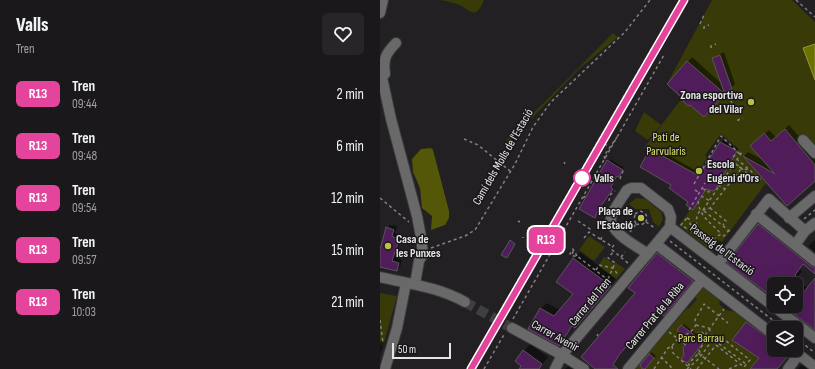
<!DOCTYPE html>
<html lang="es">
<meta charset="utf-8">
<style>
:root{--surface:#1a181a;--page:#272527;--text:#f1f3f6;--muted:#9fa0a2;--line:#383739}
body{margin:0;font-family:"Sofia Sans Condensed",sans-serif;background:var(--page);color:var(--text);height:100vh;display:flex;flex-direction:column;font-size:15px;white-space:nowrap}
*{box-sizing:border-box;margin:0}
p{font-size:13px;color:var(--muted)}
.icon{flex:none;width:22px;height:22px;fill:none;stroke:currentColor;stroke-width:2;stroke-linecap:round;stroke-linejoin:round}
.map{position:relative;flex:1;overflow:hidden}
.drawer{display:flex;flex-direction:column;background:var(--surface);width:380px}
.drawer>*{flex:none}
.badge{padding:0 8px;border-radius:6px;font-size:14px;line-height:26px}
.buttons{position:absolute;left:387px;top:277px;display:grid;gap:8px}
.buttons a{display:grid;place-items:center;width:36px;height:36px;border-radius:6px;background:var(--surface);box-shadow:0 4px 16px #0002,0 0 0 1px var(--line);font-size:20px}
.scale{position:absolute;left:12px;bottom:10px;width:59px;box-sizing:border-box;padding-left:4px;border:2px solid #e6e5e6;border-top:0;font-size:11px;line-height:14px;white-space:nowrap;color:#e6e5e6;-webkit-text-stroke:3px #191719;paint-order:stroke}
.map>.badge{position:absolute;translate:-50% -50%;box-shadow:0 0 0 2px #fff}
.round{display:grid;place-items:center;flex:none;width:42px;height:42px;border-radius:6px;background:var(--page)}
.summary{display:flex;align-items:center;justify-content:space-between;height:68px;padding:0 16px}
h1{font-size:19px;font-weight:800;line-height:30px}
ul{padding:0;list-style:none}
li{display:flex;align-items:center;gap:12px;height:52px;padding:0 16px}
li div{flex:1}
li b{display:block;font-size:15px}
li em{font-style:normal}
li .badge{min-width:44px;font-weight:700;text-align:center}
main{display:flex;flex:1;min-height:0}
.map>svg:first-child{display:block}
</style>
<main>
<section class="drawer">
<div class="summary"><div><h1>Valls</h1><p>Tren</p></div><a class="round"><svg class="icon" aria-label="heart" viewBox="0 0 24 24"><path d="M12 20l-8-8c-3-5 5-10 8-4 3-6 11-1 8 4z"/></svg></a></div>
<ul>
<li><span class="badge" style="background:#e5449c;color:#fff">R13</span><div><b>Tren</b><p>09:44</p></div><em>2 min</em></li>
<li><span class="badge" style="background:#e5449c;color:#fff">R13</span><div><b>Tren</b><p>09:48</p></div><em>6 min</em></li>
<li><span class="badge" style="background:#e5449c;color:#fff">R13</span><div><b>Tren</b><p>09:54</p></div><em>12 min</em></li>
<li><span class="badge" style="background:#e5449c;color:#fff">R13</span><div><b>Tren</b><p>09:57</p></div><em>15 min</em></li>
<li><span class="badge" style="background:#e5449c;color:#fff">R13</span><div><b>Tren</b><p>10:03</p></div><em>21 min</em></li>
</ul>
</section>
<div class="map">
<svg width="435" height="369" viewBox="0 0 435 369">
<rect width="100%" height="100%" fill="#222023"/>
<path fill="#383a07" d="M60,0H104C95,22 91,9 77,4C72,2 66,1 60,0Z
M332,0H412L435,22V181L407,206L386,183L342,242L339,240L336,244L339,246L337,248L334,246L331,249L334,252H333L299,225L311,209L306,205L359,149L341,134L325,155L327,158L315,177L264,148L302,98L287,84Z
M233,33L238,37L200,68L129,142L126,141Z
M264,112L281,125L268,140L255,131Z
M256,198L265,199L281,212L283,219L279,227L273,222L269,209H255L249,204Z
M209,236L225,247L214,261L199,250Z
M224,257L234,264L235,262L245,269L236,279L220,267L219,265Z
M323,287L339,299L340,305L346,310L355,312L367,321L353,340L379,358L370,369H255L307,308L308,309L317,299L315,297Z
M0,293L17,296L3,346L0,345Z"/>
<path fill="#555708" d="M51,148L53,150L69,211V218L65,225L51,230L52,216L42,208L40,188L33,172L32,159L41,149Z"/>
<path fill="#6d7100" stroke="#919445" d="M435,44V80L423,48Z"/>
<path fill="#0007" d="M344,52L355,84L328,112L306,100L288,84L312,57L342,84L333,58Z
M409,125L435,155V179L407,205L364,156L368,152L385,161L376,142L389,130L396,137Z
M343,140L358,149L337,186L327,188L313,209L293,184L262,166L274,147L322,174Z
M230,159L244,168L232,185L234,187L228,198L225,199L215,217Z
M384,219L435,259V273L424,264L420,269L422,271L416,279L429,289L435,279V326L406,306H416V284H394V297L349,263Z
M10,225L17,226L15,233L22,237L15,257L22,260L20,267L17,270L0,266V254L7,228Z
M435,240V252L428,246Z
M283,249L317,275L289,309L277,310L244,349L231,369H218L278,254Z
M200,252L236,279L201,320L194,326L179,345L160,309L167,303L180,310L194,294L177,281Z
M374,316L394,331V350H414L397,369H372L380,358L354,340Z
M304,324L319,336L323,332L328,336L309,360L305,355L311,340L298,330Z
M0,341L4,343L0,355Z
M150,344L168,357L159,369H140L142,366L144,351Z
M272,352L276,356L264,369L261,365Z
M430,356L435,359V369H418Z
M190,364L197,369H185Z"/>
<path fill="#511c5a" stroke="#585659" d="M340,55L352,89L344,92L332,58Z
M307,61L345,94L324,117L310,105L308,106L303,101L304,100L287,84Z
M405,129L435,165V181L407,206L363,156L395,174L370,146L384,133L391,141Z
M340,142L357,151L335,190L333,191L326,189L313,210L306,205L308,202L289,188L291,185L260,167L270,149L319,176Z
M227,160L243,170L239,177L237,176L231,187L233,189L218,210L215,218L199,209Z
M378,224L431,266L435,267V274L423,264L415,275L417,277L412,284H394V298L347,263Z
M6,227L14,230L12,236L19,240L12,261L19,263L17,271L0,267V250Z
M130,240L135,244L127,258L121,255Z
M277,253L313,281L284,316L277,311L239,355L233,365L238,369H215L201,357L255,293L248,288Z
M193,258L231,286L195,328L192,326L179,346L148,329L160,308L174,316L193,294L176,282Z
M435,278V330L404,306H416V288L423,293Z
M366,322L394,342V350L407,351L409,355L397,369H370L379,358L352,340Z
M301,325L317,337L320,333L327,338L307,363L301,359L304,355L303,348L309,340L297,330Z
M143,350L162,364L159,369H139L141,366L135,361Z
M269,354L274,358L265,369H262L260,365Z"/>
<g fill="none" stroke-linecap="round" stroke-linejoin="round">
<path stroke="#3f3e40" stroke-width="10" stroke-dasharray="10 5" stroke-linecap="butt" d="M85,302L132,328"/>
<defs>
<path id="minor" d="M0,13L3,0
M0,68L11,119L37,216L41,237L43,254L39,261L35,284
M5,74C3,60 5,54 16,43
M423,140L435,153
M376,214L435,261
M409,218L435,196
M290,227L435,338
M276,244L394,335
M415,245L425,231L435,223
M337,262L343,258L389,199L425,231
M0,277C30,284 58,287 85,302
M132,328L182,355L204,369
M413,350L435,367
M5,369L17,328L26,283
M175,369L182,355L276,244L290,227L291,217L288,209L261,188H251L247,190C242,198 234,208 231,217C228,232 258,247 268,254
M248,369L322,280
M408,369L419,354"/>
</defs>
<use href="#minor" stroke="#3d3c3e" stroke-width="12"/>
<path stroke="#828082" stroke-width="1.5" stroke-dasharray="3 3" stroke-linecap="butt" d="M416,0L435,17
M320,24L324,15
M324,29V27L329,25
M331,48V46L336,44
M352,103L351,101L356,99
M358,121V120L363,118
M84,139L98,145L130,171
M219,141L230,147
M213,150L272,48
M353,157L358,152
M225,159L224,156L237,137
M184,162L185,164
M356,164L378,182L380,179L358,160
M359,167L371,171
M343,175L347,177
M240,179L243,171L246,170
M341,180L344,182
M314,184L341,136L361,155
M338,185L345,189
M323,189L329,191V192L325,191
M315,190L320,193
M321,196L330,201
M0,198L29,222
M203,198L207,195
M229,201L230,195L235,191
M318,201C320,218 331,222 341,234
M246,206L255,214
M330,208L346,221L343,225
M309,210L325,183
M323,210L362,152
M324,211L352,233
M255,214L260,211L265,213L267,217L266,222
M255,215L254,219L256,224
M307,218L309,219L310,224L317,228L314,233L301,225Z
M424,219L435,210
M138,221L140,222
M198,221L210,229L212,228
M266,222L276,229
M256,224L261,225L266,222
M349,230L344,236L341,234L330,241H324C317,235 313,218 320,211L330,208L361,169
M250,232L256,224
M143,238V237
M204,238L209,232L233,247
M221,240L222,235
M290,241L403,328
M234,245L231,249L249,264
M51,248L85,236L95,230L135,164L153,127L171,102L245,32L270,0
M197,256L193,249L190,254L193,251L192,256H197L232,283
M241,257L245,252
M216,270L219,265L233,268L239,276
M228,279L235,263L228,258L234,251
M133,319L284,55
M271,319H272
M0,320L3,343
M316,325L329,328
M289,332L306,345
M325,335L344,309
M217,336L218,334
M416,338L435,353
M334,340L366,364
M303,342L305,340H313L320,331L328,337L319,350L320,352L309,363V366
M292,346L293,353L311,369
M318,353L339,369
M281,357L293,369
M87,369L225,129
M104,369L125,333
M274,369L288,348C294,346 293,343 298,339C306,332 307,338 316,325L315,320L324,304L348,323
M307,369C311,365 316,362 319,358C328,348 327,343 341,337L370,360L364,367L336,345L329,328
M317,369L336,345
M349,369L360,364"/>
<use href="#minor" stroke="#6a696a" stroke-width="10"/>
<defs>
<path id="rail" d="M91,369L304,0"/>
</defs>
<use href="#rail" stroke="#cecdce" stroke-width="4"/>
<use href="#rail" stroke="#191719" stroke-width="2.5" stroke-dasharray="8" stroke-linecap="butt"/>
</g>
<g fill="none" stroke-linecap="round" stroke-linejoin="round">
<defs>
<path id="line" d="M91,369L304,0"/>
</defs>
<use href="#line" stroke="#fff" stroke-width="9"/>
<use href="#line" stroke="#e5449c" stroke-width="6"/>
</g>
<g fill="#bac045" stroke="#191719" stroke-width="1.5">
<circle cx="371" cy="102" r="4"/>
<circle cx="319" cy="171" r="4"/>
<circle cx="261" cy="218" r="4"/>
<circle cx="8" cy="246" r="4"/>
</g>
<circle fill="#fff" stroke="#e5449c" stroke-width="2" cx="202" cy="178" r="8"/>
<g text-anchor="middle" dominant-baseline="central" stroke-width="3" stroke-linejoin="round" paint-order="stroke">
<g font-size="12" font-weight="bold" fill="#e6e5e6" stroke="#191719" text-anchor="end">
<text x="363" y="95">Zona esportiva<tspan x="363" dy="14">del Vilar</tspan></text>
<text x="327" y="164" text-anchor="start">Escola<tspan x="327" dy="14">Eugeni d'Ors</tspan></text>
<text x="253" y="211">Plaça de<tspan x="253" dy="14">l'Estació</tspan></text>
<text x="16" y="239" text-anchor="start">Casa de<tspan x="16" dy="14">les Punxes</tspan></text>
</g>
<g font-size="12" fill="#dee56a" stroke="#191719">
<text x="286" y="137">Pati de<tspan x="286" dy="14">Parvularis</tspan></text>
<text x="321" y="338">Parc Barrau</text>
</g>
<g font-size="12" fill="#e6e5e6" stroke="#191719">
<text transform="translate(123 157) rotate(-60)">Camí dels Molls de l'Estació</text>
<text transform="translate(342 250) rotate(37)">Passeig de l'Estació</text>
<text transform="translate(210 302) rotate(-50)">Carrer del Tren</text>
<text transform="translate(275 316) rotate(-50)">Carrer Prat de la Riba</text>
<text transform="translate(175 336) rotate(29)">Carrer Avenir</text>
</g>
<g font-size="12" font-weight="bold" fill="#e6e5e6" stroke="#191719" text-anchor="start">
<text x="214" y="178">Valls</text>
</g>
</g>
</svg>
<div class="buttons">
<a><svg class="icon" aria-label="locate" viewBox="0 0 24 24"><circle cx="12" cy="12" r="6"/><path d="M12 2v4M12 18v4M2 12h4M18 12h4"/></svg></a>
<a><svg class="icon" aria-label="layers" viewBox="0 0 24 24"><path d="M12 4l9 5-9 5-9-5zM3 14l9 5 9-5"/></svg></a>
</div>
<div class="scale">50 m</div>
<b class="badge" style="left:166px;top:240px;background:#e5449c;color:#fff">R13</b>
</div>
</main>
